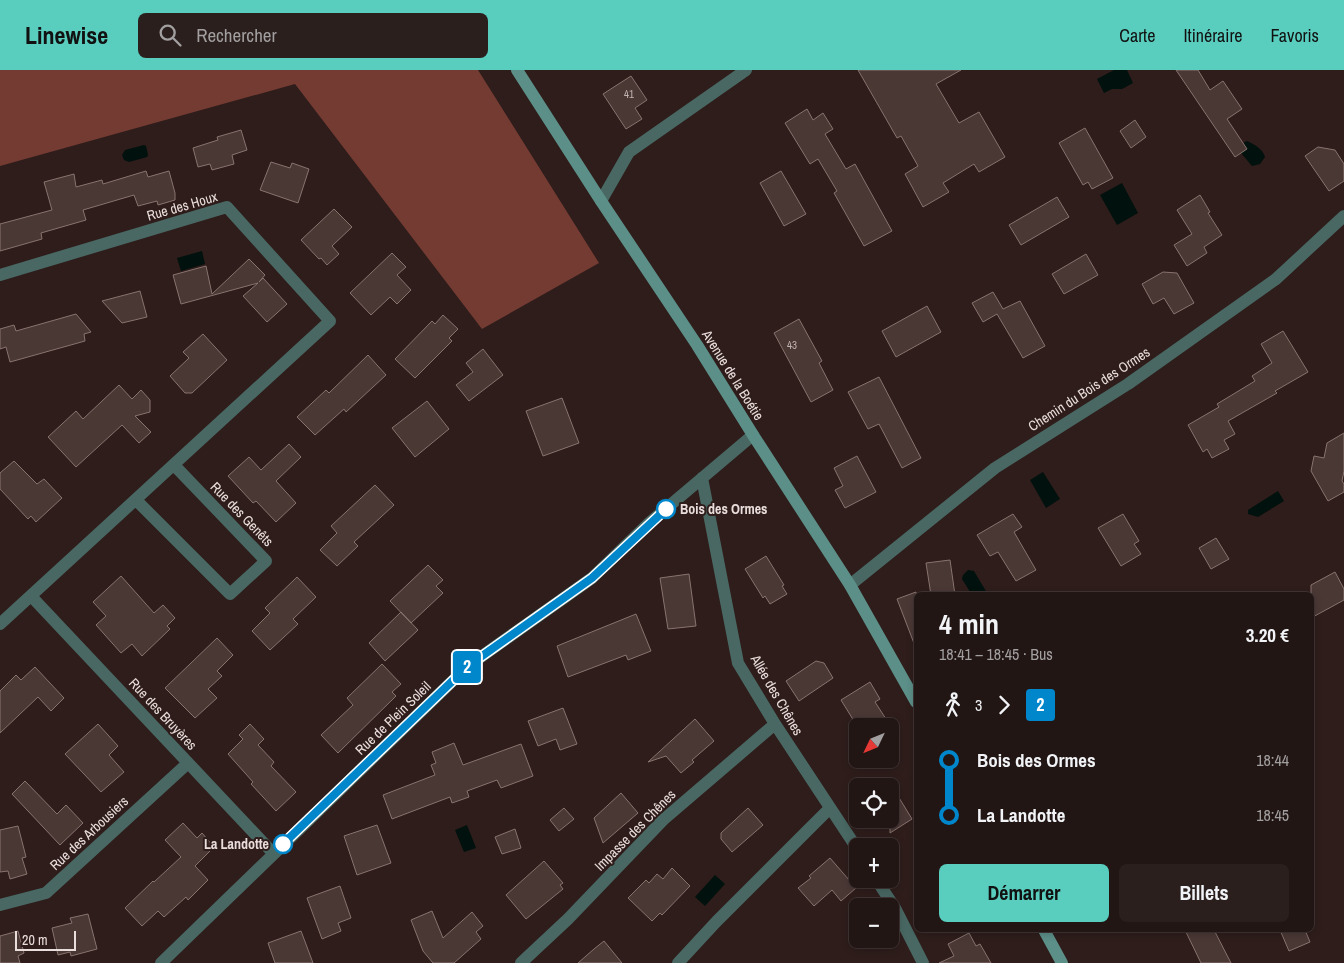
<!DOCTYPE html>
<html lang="fr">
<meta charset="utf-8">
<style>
:root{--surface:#221614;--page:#2a1f1d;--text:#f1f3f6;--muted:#a29fa0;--line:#3f3534;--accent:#59cebf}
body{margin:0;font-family:"Archivo Narrow",sans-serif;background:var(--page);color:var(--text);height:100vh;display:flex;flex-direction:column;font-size:19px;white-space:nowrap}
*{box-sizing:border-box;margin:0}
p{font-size:16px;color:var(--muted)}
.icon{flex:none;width:28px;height:28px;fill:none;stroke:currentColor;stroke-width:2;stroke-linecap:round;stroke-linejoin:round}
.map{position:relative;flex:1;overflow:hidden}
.drawer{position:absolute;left:914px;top:522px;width:400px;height:340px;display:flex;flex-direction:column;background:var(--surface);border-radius:8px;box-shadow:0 2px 8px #0003,0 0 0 1px var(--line)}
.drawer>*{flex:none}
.badge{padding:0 10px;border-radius:4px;font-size:18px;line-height:32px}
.needle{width:32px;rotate:227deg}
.tools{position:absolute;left:849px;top:648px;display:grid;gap:10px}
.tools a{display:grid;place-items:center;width:50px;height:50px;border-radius:8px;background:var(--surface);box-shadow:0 2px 8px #0003,0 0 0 1px var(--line);font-size:25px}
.scale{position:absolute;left:15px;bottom:12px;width:61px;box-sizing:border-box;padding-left:5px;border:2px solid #eadedc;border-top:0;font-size:14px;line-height:18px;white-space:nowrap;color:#eadedc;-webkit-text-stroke:4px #2e1d1b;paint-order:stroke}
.map>.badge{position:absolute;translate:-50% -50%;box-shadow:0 0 0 2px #fff}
.legs{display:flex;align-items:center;gap:8px;height:55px;padding:0 25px;font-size:16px}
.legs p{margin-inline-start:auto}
.summary{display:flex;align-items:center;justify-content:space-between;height:85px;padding:0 25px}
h1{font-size:28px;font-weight:800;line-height:38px}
.action{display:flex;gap:10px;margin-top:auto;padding:10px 25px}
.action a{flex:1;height:58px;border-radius:8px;background:var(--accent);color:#111;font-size:20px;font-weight:800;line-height:58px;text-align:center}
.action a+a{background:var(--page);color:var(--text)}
ul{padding:0 25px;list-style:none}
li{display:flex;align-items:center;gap:18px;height:55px;font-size:19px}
li i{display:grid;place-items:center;width:8px;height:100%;margin:0 6px;background:currentColor}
li i::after{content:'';width:12px;height:12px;margin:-6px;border:4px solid;border-radius:50%;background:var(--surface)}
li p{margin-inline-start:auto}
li:first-child i{background:linear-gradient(#0000 50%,currentColor 0)}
li:last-child i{background:linear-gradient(currentColor 50%,#0000 0)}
header{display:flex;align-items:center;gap:30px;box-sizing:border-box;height:70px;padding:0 25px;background:var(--accent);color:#111}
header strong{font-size:24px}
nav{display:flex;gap:28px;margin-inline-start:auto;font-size:18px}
.search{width:350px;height:45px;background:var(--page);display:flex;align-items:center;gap:12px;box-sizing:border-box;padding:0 18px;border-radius:8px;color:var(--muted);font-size:19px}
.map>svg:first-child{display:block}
</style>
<header>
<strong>Linewise</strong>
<div class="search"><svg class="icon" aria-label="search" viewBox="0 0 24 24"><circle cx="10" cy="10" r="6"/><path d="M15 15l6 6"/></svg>Rechercher</div>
<nav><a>Carte</a><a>Itinéraire</a><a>Favoris</a></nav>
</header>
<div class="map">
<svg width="1344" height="893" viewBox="0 0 1344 893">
<rect width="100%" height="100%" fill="#2e1d1b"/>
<path fill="#743b32" d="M0,0H478L599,193L482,259L295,14L0,96Z"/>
<path fill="#00110e" d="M1114,0H1127L1133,13L1122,19H1112L1104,23L1097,9Z
M1247,71C1254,74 1263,79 1265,87L1260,94L1252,96L1241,83L1243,73Z
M144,75L146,76L148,85L147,87L129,92L124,90L122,85L125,80Z
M1122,113L1138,143L1117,155L1100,125Z
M202,181L205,194L181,201L177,188Z
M1043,402L1060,429L1046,438L1030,410Z
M1278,421L1284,431L1258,447L1248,444V440Z
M968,500L974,501L987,523L983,525H972L962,509L963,505Z
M467,755L476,778L464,782L455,760Z
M715,805L725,814L705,836L695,827Z"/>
<path fill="#4a3835" stroke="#88736f" d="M858,0H961L936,14L959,53L979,42L1005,87L979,102L974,94L943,113L949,122L923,137L905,104L918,96L901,66L897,68Z
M1176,0H1198L1210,20L1223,11L1242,39L1227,49L1247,79L1235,87Z
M631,6L647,30L635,38L642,49L626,59L603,24Z
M807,39L813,50L823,43L833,59L825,64L846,99L855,94L892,161L864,176L834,123L837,121L818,89L810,94L785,53Z
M1135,50L1146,67L1131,78L1120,61Z
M1085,58L1113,108L1092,119L1088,112L1083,115L1059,73Z
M241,60L247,80L232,85L234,94L212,100L210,94L198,97L193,78L218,70L217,67Z
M1318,77L1335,80L1344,94V111L1329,121L1305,86Z
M271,92L290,98L292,93L309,99L298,133L260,120Z
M146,101L148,107L169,101L175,123V130L158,135L157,131L138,136L134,125L83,140L86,150L41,163L42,169L0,181V154L52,140L44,112L74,104L76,117L102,110L103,114Z
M781,101L806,144L784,156L760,113Z
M1200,125L1210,142L1208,143L1222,165L1204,177L1207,183L1187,196L1174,175L1192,164L1177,140Z
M1057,127L1069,147L1021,175L1009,155Z
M334,139L352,157L332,176L339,184L327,195L321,188L319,189L301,170Z
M392,183L406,197L397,205L411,220L397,234L390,227L371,245L350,223Z
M1086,184L1098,205L1064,224L1052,204Z
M249,189L265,205L259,212L263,208L287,234L267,252L243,226L258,213L181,234L173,205L206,196L212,224Z
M1163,202L1177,203L1194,233L1174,244L1164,228L1153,234L1142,214Z
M140,221L147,247L122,253L102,231Z
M993,222L1003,239L1020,231L1045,276L1023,288L997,244L983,252L972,233Z
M927,236L941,262L896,287L882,261Z
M76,244L91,262L84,264L85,271L10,292L6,277L0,279V259L14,255L16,261Z
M443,245L458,259L449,268L452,271L415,308L395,289L432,251L435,254Z
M799,249L822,291L819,293L833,320L811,332L774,263Z
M1283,261L1308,302L1275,321L1277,323L1228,351L1235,364L1224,370L1229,379L1212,388L1207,379L1203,382L1188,355L1219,337L1217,334L1255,311L1252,306L1272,293L1261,274Z
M203,264L227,290L192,323H185L170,306L189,288L183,282Z
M483,279L503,305L469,331L456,315L473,302L466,293Z
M368,285L386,305L346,342L344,339L315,365L297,347L326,320L329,323Z
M879,307L921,388L902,398L879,354L868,359L848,322Z
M119,315L132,329L141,320L150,330V342L135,346L151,362L139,373L122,355L76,397L48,367L76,341L83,349Z
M562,328L579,373L543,386L526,341Z
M427,331L449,359L415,387L392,358Z
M1344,363V401L1342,411L1344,414V422L1328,431L1311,401L1314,386L1324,388L1327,373Z
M289,374L301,387L276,411L296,433L276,452L256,431L253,433L228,406L249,387L261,400Z
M857,386L876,422L845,438L835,420L843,416L834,398Z
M14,391L37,414L44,409L62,428L36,452L31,446L28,449L0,419V403Z
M375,415L394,435L354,472L358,476L337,496L320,480L337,463L331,456Z
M1013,444L1022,457L1014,462L1036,500L1016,511L998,482L990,486L977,465Z
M1123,444L1139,471L1134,474L1141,484L1121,496L1098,458Z
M1216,468L1229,489L1211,499L1199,478Z
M766,486L784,515L782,516L787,524L770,534L765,526L763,528L745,499Z
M950,490L955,525H931L926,493Z
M428,495L443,510L436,516L443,523L411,553L390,531Z
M1335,502L1344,519V530L1311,548V515Z
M689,504L696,556L668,559L660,508Z
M121,506L154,543L163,535L175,548L167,556L170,559L142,586L132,574L121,583L96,555L106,546L93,532Z
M297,507L316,527L293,549L298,554L270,580L252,561L270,543L265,538Z
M916,522V575L915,576L897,529Z
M401,542L418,560L385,591L369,573Z
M636,544L651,581L628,590L626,585L568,607L557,576Z
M217,568L233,585L217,601L222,606L208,619L217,628L195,648L165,618Z
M816,591L824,593L833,608L799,631L786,611Z
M382,594L401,614L392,622L396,626L338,683L321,665L353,635L347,628Z
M35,597L64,628L51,641L38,627L0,663V621L16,605L21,610Z
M870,612L880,629L875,632L886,649L875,656H857L841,630Z
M563,638L577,674L560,680L556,669L538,676L528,651Z
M695,649L714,671L692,690L694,692L681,703L666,686L648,692Z
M98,654L118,676L109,685L124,702L101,722L65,684Z
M250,654L264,669L258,675L274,692L271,696L296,722L276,741L251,714L253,712L228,684L243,669L239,665Z
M454,673L463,695L521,674L533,706L501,718L497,710L467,721L469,727L452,733L450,727L392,749L383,725L435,705L431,695L436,693L432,682Z
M25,711L57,744L66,735L83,753L60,775L12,724Z
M890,713L912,749L890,763Z
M621,723L638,743L603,773L594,748Z
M564,738L574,749L559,761L550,750Z
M748,738L763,755L732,782L721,769V763Z
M183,753L197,768L202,763L214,777L195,796L208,810L188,830L186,827L164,847L158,841L142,856L125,838L153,811L154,812L181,787L165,770Z
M377,755L391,793L357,805L344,766Z
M18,756L26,787L22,788L27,804L10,809L8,801L0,802V760Z
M515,759L521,778L502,784L495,767Z
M830,788L856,818L841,831L832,820L814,836L798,818L811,808L809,806Z
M544,791L563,813L560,815L563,819L526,849L506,825Z
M672,798L690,816L662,845L660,843L652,851L628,828L646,810L649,813L657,804L663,809Z
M340,816L351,848L338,853L341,861L322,869L307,828Z
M432,841L443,868L472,842L483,856L476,862L481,869L454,893H433L423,881L411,850Z
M88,844L97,879L71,886L70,882L58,885L52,858L72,853L70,848Z
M1185,860H1214L1231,893H1201Z
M1280,860H1305L1310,872L1289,881Z
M18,861L24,883L18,886L20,893H0V866Z
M301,861L313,893H275L268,873Z
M969,863L976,876L980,874L991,893H939L954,886L948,874Z
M604,871L622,893H578L594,879Z"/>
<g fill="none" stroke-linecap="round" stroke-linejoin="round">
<path stroke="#496863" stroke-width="12" d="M601,131L629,82L746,0
M0,205L227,137L330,251L0,554
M702,408L738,593L775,654L858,780
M136,430L230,524L266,491L174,395
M850,515L995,398L1128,314L1276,209L1344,146
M31,526L273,783
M876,809L895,838L923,893
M0,835L46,823L188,693
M161,893L468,596L592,508L649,453L753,365
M521,893L568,849L663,750L775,654
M678,893L716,852L830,738"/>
<path stroke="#5c8f88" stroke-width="12" d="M517,0L601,131L697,275L753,365L850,515L916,632
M1044,860L1062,893"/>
</g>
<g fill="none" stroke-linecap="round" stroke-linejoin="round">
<defs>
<path id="line-1" d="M283,774L468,596L592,508L666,439"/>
</defs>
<use href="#line-1" stroke="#fff" stroke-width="11"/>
<use href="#line-1" stroke="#0086cb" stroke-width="8"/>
</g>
<g fill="#fff" stroke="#0086cb" stroke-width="2.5">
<circle cx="666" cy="439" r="9"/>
<circle cx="283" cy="774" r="9"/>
</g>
<g text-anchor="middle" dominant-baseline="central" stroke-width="4" stroke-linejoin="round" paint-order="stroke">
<g font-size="11" fill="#c2b4b2">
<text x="629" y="24">41</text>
<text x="792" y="275">43</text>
</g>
<g font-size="14" fill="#eadedc" stroke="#2e1d1b">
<text transform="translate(182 136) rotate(-16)">Rue des Houx</text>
<text transform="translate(733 305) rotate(58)">Avenue de la Boétie</text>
<text transform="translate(1089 319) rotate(-33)">Chemin du Bois des Ormes</text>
<text transform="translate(242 444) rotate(46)">Rue des Genêts</text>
<text transform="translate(777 625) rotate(60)">Allée des Chênes</text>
<text transform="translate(163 644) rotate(47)">Rue des Bruyères</text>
<text transform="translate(393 648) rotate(-44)">Rue de Plein Soleil</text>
<text transform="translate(635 760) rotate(-45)">Impasse des Chênes</text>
<text transform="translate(89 763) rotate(-43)">Rue des Arbousiers</text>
</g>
<g font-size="14" font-weight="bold" fill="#eadedc" stroke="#2e1d1b" text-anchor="start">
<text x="680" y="439">Bois des Ormes</text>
<text x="269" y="774" text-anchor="end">La Landotte</text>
</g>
</g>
</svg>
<div class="tools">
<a><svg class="needle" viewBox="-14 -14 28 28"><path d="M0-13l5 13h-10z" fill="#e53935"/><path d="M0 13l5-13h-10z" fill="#a29fa0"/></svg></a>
<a><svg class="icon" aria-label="locate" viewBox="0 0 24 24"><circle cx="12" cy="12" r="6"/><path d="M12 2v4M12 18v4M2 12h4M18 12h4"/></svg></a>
<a>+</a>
<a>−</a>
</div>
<div class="scale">20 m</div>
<b class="badge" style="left:467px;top:597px;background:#0086cb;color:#fff">2</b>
<section class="drawer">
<div class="summary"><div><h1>4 min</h1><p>18:41 – 18:45 · Bus</p></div><b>3.20 €</b></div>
<div class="legs"><svg class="icon" aria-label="walk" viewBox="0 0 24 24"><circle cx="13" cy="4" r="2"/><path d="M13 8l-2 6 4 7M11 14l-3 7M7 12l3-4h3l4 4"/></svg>3<svg class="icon" aria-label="forward" viewBox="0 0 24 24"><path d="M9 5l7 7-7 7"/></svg><b class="badge" style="background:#0086cb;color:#fff">2</b></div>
<ul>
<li><i style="color:#0086cb"></i><b>Bois des Ormes</b><p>18:44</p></li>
<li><i style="color:#0086cb"></i><b>La Landotte</b><p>18:45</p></li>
</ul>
<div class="action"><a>Démarrer</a><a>Billets</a></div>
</section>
</div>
